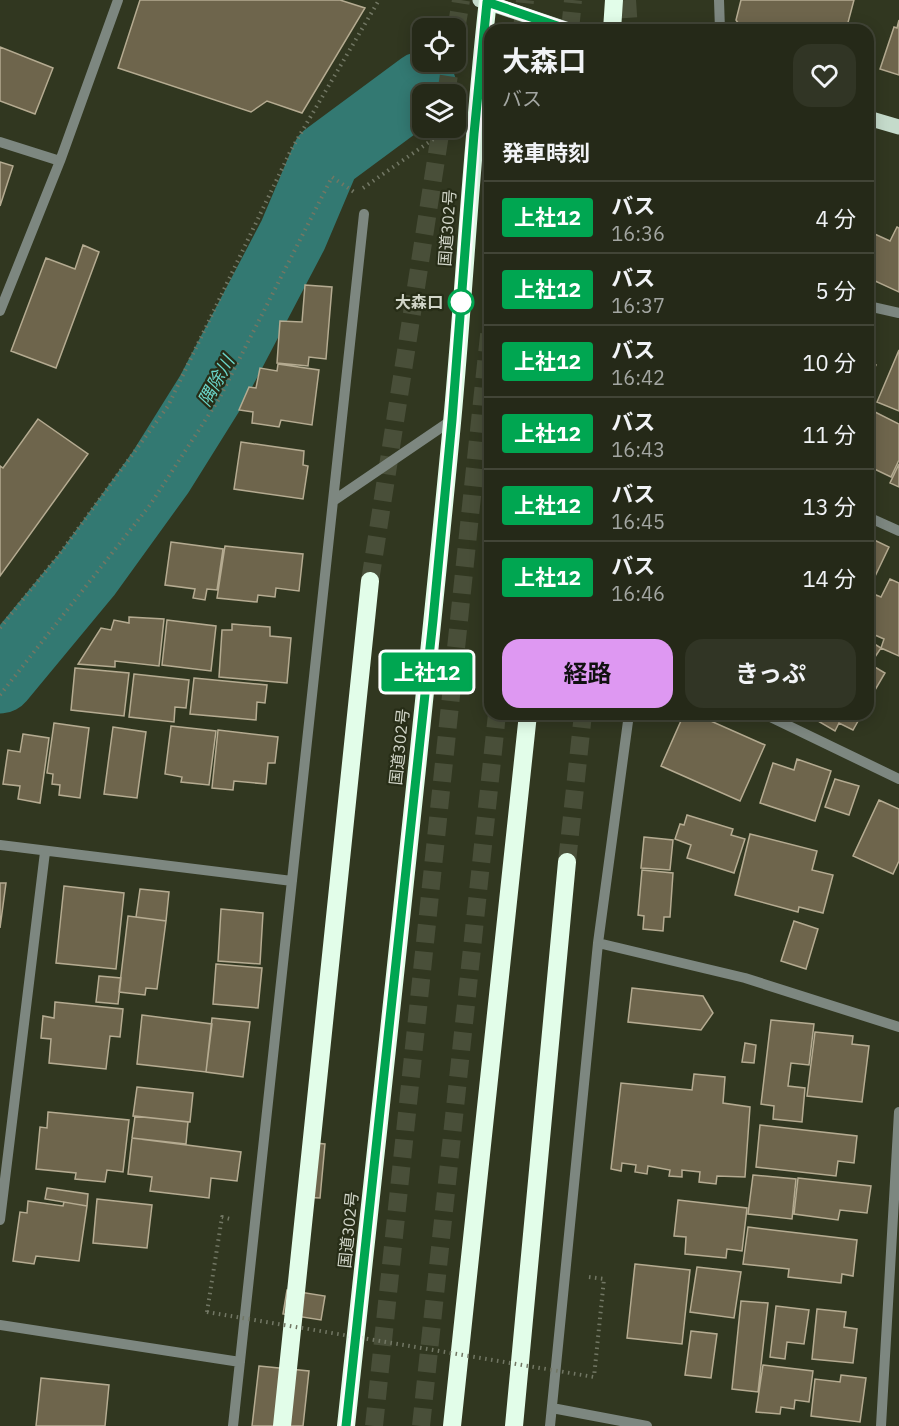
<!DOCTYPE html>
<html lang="ja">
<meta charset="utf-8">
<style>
:root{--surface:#252918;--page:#313525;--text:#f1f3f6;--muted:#a3a6a2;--line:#424537;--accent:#de98f2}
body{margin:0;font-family:"IBM Plex Sans","Noto Sans JP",sans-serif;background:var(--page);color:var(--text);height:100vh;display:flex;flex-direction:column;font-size:22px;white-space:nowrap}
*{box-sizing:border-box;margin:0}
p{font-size:20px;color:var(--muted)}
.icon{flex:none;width:33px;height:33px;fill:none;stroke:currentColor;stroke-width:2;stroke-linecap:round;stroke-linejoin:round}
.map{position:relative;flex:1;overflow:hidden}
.drawer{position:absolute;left:484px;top:24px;width:390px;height:696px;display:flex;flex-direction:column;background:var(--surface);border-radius:18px;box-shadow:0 3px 15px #0003,0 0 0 2px var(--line)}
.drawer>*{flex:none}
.badge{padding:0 12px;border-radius:4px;font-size:21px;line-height:39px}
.buttons{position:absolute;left:412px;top:18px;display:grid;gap:12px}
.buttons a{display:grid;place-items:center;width:54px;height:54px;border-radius:12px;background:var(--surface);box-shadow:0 3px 15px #0003,0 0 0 2px var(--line);font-size:30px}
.map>.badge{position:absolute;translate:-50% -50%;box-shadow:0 0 0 3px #fff}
h2{padding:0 18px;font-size:22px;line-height:54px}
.round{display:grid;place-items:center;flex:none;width:63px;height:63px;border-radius:18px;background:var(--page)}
.head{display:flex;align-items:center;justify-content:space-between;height:102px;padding:0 18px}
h1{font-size:28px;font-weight:700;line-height:45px}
.action{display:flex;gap:12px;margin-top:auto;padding:12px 18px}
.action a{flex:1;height:69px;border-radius:18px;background:var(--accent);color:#111;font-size:24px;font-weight:700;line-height:69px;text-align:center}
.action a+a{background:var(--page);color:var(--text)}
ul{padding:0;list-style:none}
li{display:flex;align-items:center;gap:18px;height:72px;padding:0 18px;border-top:2px solid var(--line)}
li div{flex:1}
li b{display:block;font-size:22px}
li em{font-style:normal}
li .badge{min-width:66px;font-weight:700;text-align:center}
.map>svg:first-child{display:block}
</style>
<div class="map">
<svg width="899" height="1426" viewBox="0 0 899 1426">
<rect width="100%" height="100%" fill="#313720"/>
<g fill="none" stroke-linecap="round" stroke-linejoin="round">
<path stroke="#337972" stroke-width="69" d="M0,679L87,574L160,473L210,393L293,235L326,157L422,86"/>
</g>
<path fill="#6e654c" stroke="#b5ab91" stroke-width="1.5" d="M140,0H340L365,8L302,113L267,101L251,112L118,68Z
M741,0H854L846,30H743L736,20Z
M899,20V75L880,69L894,27L897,28Z
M0,47L53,68L35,114L0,101Z
M0,162L13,166L0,206Z
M897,227L899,228V292L873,280L868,289V231L890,241Z
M83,245L99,252L56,368L11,351L46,258L75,269Z
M305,285L332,287L326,359L309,357L308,366L277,363L280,321L302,322Z
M899,350V411L877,402Z
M868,362L876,365L868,382Z
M278,364L319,370L312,425L281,420L279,427L252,423L253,412L239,410L249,387L256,388L260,368L277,371Z
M873,411L899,424V460L891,477L868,466V420Z
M38,419L88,454L0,576V466L3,468Z
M241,442L304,451L303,465L308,466L303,499L234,489Z
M899,464V487L890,483Z
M868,537L889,547L868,591Z
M171,542L223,549L217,590L207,589L205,600L193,598L195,589L165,585Z
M225,546L303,554L299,591L276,588L275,597L258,595L257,602L217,598Z
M890,579L899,583V656L881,648L884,639L868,632V610L876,595L881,597Z
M129,617L164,619L159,666L115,661V667L78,664L101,628L111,630L114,620L129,623Z
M167,620L216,626L211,671L162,665Z
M232,624L270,627V636L291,638L287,683L219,677L222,630H232Z
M868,640L881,648L871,663L868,662Z
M868,663L885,673L868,702Z
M75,668L129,673L124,716L71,710Z
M134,674L189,680L186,708L175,707L174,722L129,717Z
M194,678L267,685L265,703L257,702L256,720L190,714Z
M684,714H695L765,745L740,801L661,766Z
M806,714H862L853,730L839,723L835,731Z
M54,723L89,728L80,798L59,795L60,785L52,784L53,774L47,773Z
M171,726L216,731L209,785L181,782L182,777L165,774Z
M113,727L146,732L137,798L104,794Z
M218,730L278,737L275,763H268L266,784L234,781L233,790L212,788Z
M23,734L49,738L40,803L18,799L20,786L3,784L8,750L20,752Z
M797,759L831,771L815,821L760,803L773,763L794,770Z
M835,779L859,786L849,815L825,807Z
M879,800L899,809V861L893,874L853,856Z
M687,815L733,829L731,835L745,839L734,873L687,858L691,845L675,839L680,824L684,825Z
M750,834L817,851L812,870L833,875L823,913L799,907L798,912L735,895Z
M644,837L673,840L670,870L641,868Z
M642,870L673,873L670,917H664L663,931L643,929L644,916L638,915Z
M0,883H6L0,928Z
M64,886L124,893L116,969L56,963Z
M140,889L169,892L166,921L136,917Z
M221,909L263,913L260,964L218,961Z
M128,916L166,921L157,989L146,988L145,995L119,992Z
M794,921L818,929L806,969L781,961Z
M216,964L262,968L258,1008L213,1004Z
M99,976L121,978L118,1004L96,1002Z
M632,988L703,996L713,1013L701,1030L628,1022Z
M55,1002L123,1009L120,1037L110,1036L106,1069L49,1063L51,1039L41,1038L43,1016L54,1018Z
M142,1015L212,1024L206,1072L137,1064Z
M212,1018L250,1022L243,1077L206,1072Z
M771,1020L814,1024L809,1065L791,1063L788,1086L805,1088L802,1122L773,1119L774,1106L761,1104Z
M815,1032L853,1036L852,1044L869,1046L862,1102L807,1096Z
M745,1043L756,1045L754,1063L742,1062Z
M694,1074L725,1077L723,1103L750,1107L745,1177L717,1176L716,1184L699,1182L700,1172L682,1170V1177L669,1176L670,1170L648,1166L647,1174L635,1172L636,1165L622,1163L621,1171L611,1169L621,1083L692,1090Z
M137,1087L193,1093L190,1122L133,1116Z
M48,1112L129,1120L123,1172L107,1170L105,1182L75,1179L76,1173L36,1169L40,1127L47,1128Z
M135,1116L188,1122L186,1144L132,1138Z
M760,1125L857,1136L854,1163L838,1161L836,1176L756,1167Z
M132,1138L241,1152L237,1181L211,1178L209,1198L150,1191L152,1177L128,1174Z
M304,1142L325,1144L320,1198L299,1197Z
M753,1175L796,1179L792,1219L748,1214Z
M798,1178L871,1186L867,1213L840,1210L838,1220L794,1214Z
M47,1188L88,1194L87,1206L45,1199Z
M97,1199L152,1205L147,1248L93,1243Z
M678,1200L747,1208L742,1251L727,1249L726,1258L685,1254L686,1237L674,1236Z
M28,1201L63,1206L64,1202L87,1206L79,1261L36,1256L34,1264L13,1261L20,1212L27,1213Z
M748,1227L857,1240L853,1276L842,1274L841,1283L788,1277L789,1269L743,1264Z
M635,1264L690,1270L682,1344L627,1338Z
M697,1267L741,1272L734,1318L690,1312Z
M287,1290L325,1296L321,1320L283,1314Z
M741,1301L768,1303L758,1392L732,1389Z
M776,1306L809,1310L804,1344L787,1342L785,1359L770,1357Z
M817,1309L846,1312L844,1327L857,1329L853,1363L812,1359Z
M691,1331L717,1334L711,1378L685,1375Z
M763,1365L813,1371L809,1402L795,1400L794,1409L781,1407L780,1414L756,1412Z
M259,1366L309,1371L303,1426H252Z
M841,1375L866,1378L860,1422L811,1416L815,1379L840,1382Z
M41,1378L109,1385L105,1426H36Z"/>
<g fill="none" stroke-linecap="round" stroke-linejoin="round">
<path stroke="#494f39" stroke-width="18" stroke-dasharray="18 9" stroke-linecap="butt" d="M627,0L629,30
M456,30L461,0
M522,30L525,0
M570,30L573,0
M446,94L451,62
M370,581L441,128
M567,862L583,714
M374,1426L490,326
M421,1426L497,714"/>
<path stroke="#727764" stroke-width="4" stroke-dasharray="1.5 4.5" stroke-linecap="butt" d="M363,188L432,140L438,128
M0,628L58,556L168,406L291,150L379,0
M0,695L150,505L219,399L332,177L354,192
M589,1277L604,1279L594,1377
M207,1312L222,1217L230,1219"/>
<path stroke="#7d8780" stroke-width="10" d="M719,0L720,30
M0,142L60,161
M868,306L899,313
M0,311L60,161L118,0
M333,501L452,420
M868,517L899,531
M764,714L899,779
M0,845L292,881
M598,943L745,978L899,1027
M0,1220L45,852
M0,1325L240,1362
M552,1408L647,1426
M233,1426L364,214
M550,1426L598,943L629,714
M881,1426L899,1112"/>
<path stroke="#c5dbcb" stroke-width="15" d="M480,0L569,30
M868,118L899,127"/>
<path stroke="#e2fde9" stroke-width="18" d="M612,30L614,0
M282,1426L370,581
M346,1426C382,1092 420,758 452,423C465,282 472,141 488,0
M452,1426L528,714
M514,1426L567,862"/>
<path stroke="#727764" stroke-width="4" stroke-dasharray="1.5 4.5" stroke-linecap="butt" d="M207,1312L594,1377"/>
</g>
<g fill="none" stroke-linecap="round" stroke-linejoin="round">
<defs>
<path id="line" d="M346,1426L433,620L452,420L474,134L487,2L569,30"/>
</defs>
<use href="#line" stroke="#fff" stroke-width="14"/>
<use href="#line" stroke="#00a651" stroke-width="9"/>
</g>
<circle fill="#fff" stroke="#00a651" stroke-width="3" cx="461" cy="302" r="12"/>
<g text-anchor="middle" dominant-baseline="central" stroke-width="4.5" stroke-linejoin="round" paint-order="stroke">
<g font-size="16" fill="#d1d5c8" stroke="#272d17">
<text transform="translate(447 228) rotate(-86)">国道302号</text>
<text transform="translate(399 747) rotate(-84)">国道302号</text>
<text transform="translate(348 1230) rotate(-84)">国道302号</text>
</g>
<g font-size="16" font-weight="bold" fill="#d1d5c8" stroke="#272d17" text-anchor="end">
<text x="443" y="302">大森口</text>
</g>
<g font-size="18" font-style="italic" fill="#6bd7cb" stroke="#272d17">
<text transform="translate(216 381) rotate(-61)">隅除川</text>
</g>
</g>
</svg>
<div class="buttons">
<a><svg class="icon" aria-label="locate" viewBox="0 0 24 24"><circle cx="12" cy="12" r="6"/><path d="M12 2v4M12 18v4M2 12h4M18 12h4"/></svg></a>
<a><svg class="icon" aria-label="layers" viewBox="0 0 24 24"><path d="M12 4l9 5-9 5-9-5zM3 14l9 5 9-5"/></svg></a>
</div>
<b class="badge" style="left:427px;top:672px;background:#00a651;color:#fff">上社12</b>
<section class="drawer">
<div class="head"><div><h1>大森口</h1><p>バス</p></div><a class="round"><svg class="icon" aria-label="heart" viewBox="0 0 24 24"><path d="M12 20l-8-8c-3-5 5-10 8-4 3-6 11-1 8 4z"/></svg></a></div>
<h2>発車時刻</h2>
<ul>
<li><span class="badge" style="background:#00a651;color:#fff">上社12</span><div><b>バス</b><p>16:36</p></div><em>4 分</em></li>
<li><span class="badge" style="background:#00a651;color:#fff">上社12</span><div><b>バス</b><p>16:37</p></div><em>5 分</em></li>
<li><span class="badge" style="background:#00a651;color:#fff">上社12</span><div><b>バス</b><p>16:42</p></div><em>10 分</em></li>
<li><span class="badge" style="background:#00a651;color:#fff">上社12</span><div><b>バス</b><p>16:43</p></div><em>11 分</em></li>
<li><span class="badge" style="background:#00a651;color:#fff">上社12</span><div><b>バス</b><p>16:45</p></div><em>13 分</em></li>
<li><span class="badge" style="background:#00a651;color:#fff">上社12</span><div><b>バス</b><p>16:46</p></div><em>14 分</em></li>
</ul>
<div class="action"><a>経路</a><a>きっぷ</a></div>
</section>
</div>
